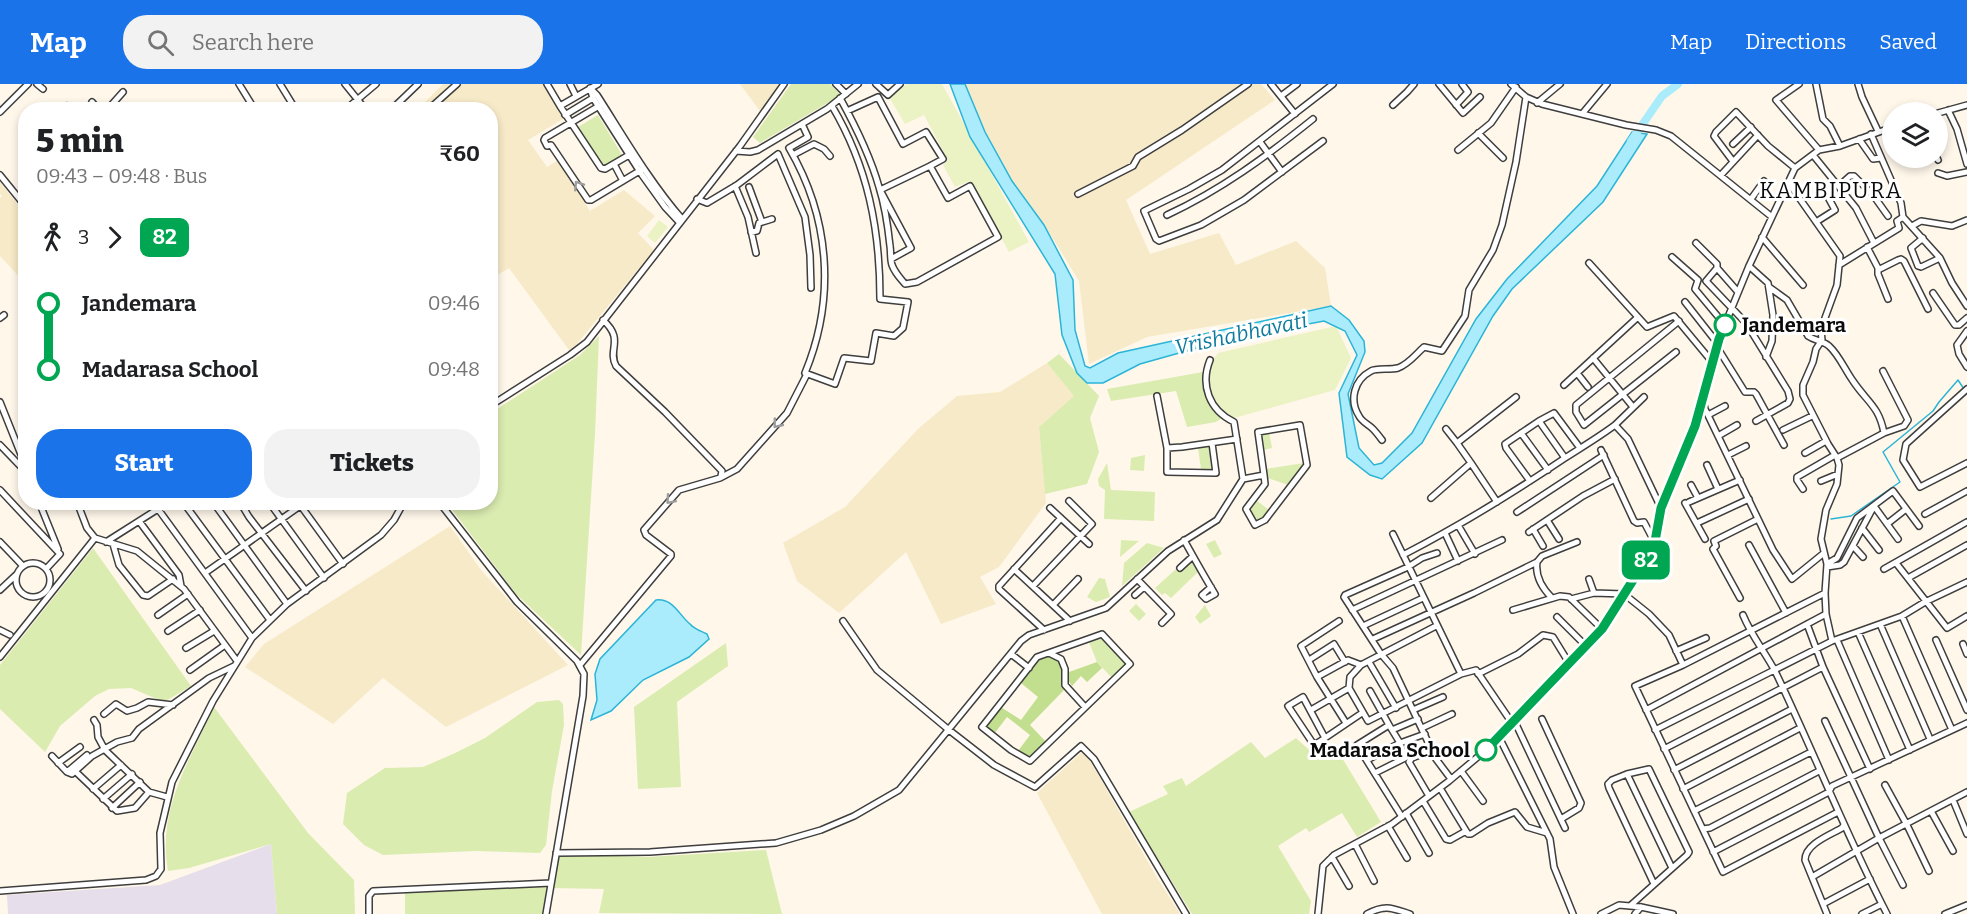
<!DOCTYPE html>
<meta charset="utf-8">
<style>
:root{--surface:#fff;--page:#f2f2f2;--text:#202124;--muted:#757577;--accent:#1a73e8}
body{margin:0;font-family:Bitter,serif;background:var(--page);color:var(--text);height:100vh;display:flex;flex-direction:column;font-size:22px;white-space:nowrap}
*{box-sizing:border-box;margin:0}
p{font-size:20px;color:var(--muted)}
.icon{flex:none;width:33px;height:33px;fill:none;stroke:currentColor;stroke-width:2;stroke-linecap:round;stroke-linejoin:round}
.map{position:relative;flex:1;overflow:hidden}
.panel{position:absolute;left:18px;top:18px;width:480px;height:408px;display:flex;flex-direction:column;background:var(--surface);border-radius:24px;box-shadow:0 3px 9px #0003}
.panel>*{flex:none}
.badge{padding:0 12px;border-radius:9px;font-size:21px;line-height:39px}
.buttons{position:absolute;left:1882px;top:18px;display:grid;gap:12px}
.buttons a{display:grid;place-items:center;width:66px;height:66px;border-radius:50%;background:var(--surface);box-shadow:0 3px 9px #0003;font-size:30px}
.map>.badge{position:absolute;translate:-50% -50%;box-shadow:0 0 0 3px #fff}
.legs{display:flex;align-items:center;gap:9px;height:66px;padding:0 18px;font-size:20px}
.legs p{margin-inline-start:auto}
.headline{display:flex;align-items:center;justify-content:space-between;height:102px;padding:0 18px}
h1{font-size:33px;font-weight:800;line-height:45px}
.cta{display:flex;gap:12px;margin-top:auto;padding:12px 18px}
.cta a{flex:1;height:69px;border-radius:24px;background:var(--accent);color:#fff;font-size:24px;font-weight:800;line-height:69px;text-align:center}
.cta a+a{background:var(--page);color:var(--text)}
ul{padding:0 18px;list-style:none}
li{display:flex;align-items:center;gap:21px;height:66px;font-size:22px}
li i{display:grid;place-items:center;width:9px;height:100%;margin:0 8px;background:currentColor}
li i::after{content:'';width:15px;height:15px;margin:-8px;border:4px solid;border-radius:50%;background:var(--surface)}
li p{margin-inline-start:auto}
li:first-child i{background:linear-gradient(#0000 50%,currentColor 0)}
li:last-child i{background:linear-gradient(currentColor 50%,#0000 0)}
header{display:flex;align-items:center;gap:36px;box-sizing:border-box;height:84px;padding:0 30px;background:var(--accent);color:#fff}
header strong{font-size:28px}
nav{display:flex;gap:33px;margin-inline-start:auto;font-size:21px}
.search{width:420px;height:54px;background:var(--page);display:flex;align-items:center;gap:15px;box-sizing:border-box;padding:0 21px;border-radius:24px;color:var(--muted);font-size:22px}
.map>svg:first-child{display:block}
</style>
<header>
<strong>Map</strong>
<div class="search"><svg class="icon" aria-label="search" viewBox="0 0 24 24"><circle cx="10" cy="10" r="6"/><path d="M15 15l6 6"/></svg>Search here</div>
<nav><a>Map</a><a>Directions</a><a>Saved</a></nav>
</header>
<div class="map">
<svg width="1967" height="830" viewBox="0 0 1967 830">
<rect width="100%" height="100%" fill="#fff7ea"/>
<path fill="#e7deeb" d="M271,760L277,830H8L7,811L160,801Z"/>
<path fill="#f7eac8" d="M443,0H544L563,35L528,56L547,83L558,76L590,127L624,106L655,132L638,149L654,166L577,260L569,266L509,184L491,195L490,26H417Z
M740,0H781L762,30Z
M965,0H1261L1275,16L1126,116L1150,170L1219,149L1236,181L1296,157L1325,184L1331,222L1147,253L1089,280L1079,197L1044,140L1012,97L985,48Z
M0,98L25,130V199L0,172V114L2,112L0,110Z
M1047,279L1075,312L1039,343L1046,419L999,483L980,493L996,520L941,540L906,468L839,529L797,497L783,459L845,423L919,344L957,312L1000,308Z
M450,442L481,486L568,581L446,643L383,594L333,640L245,583L264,560Z
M1082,668L1089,675L1156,792L1180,830H1102L1037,709Z"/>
<path fill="#dbecb1" d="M791,0H830L841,11L760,59L753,53Z
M598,31L622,71L602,83L578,43Z
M599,252L595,350L581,571L516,510L447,419L490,418L491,329L580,271Z
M1059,270L1099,312L1090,334L1099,368L1087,400L1045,410L1039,343L1074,312L1047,279Z
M1203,288C1201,307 1207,322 1222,334L1216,338L1187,343L1176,307L1111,317L1107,305Z
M1269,348L1272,364L1263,366L1260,350Z
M1210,362L1213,385H1201L1198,364Z
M1145,371L1144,387L1130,386L1131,374Z
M1107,379L1111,406L1155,408L1154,437L1104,435L1105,406L1099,402L1098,395Z
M1304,379L1288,401L1268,394L1266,385Z
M1256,416L1269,426L1261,435L1255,437L1248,425Z
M1121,456L1139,457L1120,473Z
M1215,456L1222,470L1214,474L1206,460Z
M1147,459L1164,464L1122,502L1124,479Z
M93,464L191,602L164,618L131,604L109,605L95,612L60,642L45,668L0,625V581Z
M1191,477L1198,488L1171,514L1165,509L1162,511L1155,504L1176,485L1180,488Z
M1099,494L1105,495L1110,513L1096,518L1087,513Z
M1136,520L1146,530L1139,537L1129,527Z
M1205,521L1211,532L1200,540L1195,533Z
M1100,551L1126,579L1111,593L1097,578L1088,556Z
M726,559L728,582L677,618L681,703L638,705L634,623Z
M559,616L563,620L564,641L552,707L546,761L540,769L476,767L383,771L364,761L343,740L347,709L385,684L423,683L453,670L485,654L537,618Z
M214,623L308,749L354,796L355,830H277L271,760L189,784L168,787C157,725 189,678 214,623Z
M1296,654L1320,676L1336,664L1381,738L1357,753L1342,729L1309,748L1306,744L1278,762L1311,817L1309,830H1192L1129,728L1168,710L1163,702L1182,694L1186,702L1251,658L1265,674Z
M766,766L782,830L599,829L604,805L552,804L560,770L648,773Z
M547,802L542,830H405V809Z"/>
<path fill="#c2de8f" d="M1048,572C1071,577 1055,593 1064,606L1030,641L1047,659L1031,675L1018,667L1030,651L1007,633L994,650L984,643L999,622L1021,636L1038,613L1021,599L1038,575Z
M1097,578L1102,584L1087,598L1081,592L1072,602L1068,596L1069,588Z"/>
<path fill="#ebf2c4" d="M907,0H942L1029,158L1009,168L970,97L955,103L943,81L948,76L924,31L905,40L889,13Z
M659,136L668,143L655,159L647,152Z
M1336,242L1351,274L1335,306L1234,334C1209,320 1200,292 1218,269Z"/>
<path fill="#aaecfb" stroke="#2cb4d7" stroke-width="1.5" d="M950,0H965L985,48L1012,97L1044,141L1073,196L1075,246L1085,282L1090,284L1118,269L1331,222L1349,236L1364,257L1365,268L1348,310L1359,364L1374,381L1382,379L1412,349L1476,235L1507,195L1597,102L1632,48L1647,50L1603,118L1512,205L1493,232L1422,359L1382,395L1370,391L1347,373L1339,309L1357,271L1345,247L1324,237L1229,255L1140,280L1103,299H1087L1077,289L1062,251L1055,190L970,53Z
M656,516C673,514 679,531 690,540C694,545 701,547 707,550L709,555L689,573L643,596L611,627L591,636L597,616L595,590L600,575Z"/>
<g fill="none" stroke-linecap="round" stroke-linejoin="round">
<path stroke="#2cb4d7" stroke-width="1.5" d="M1831,435L1851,432L1900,398L1883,368L1933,327L1939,318L1958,296L1964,305"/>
<path stroke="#aaecfb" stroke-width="8" d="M1631,57L1662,12L1678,0"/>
<defs>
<path id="minor" d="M37,0L43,5
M239,0L255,26
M280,0L296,26
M345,0L366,26
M547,0L560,22L598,0
M570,0L576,12
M836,0L846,10
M876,0L888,11L900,0
M1271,0L1295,30
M1439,0L1463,29L1480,13
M1511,0L1526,13L1542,20L1626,41L1656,46L1671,52L1772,133
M1799,0L1776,16L1819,66
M1816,0L1823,35L1830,42L1840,62
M1858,0L1862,13L1878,47
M1281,12L1297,0
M840,14C856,43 870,71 879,103C885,122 888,143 890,162C891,168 890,175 892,181C895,189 900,194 905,200L917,198L998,153L970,102L948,114L930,82L943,75L926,48L903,60L878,13L847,27
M92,18L99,26
M1537,19L1560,0
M1393,21L1407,8L1414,0
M1456,21L1468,8L1462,0
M67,22L71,26
M560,22L601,84L605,85L629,71
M599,22L545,54L544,56L547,62L551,61L588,116H591L641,86
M107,26L123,8
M197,26L200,24V26
M345,26L376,0
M391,26L418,0
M428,26L457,0
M1948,26L1957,45L1967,80
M0,28L28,0
M1938,29L1967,21
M1582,30L1607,0
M565,31L593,14
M802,40L808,53L789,64C830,134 836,214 805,289L835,300L844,274L871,277L876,249L894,252L903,244L908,218L880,215C880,145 868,83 832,22
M1478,49L1503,74
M1871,50L1901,119L1903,133
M23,53L26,55
M1859,55L1873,75L1881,74
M1323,57L1244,116L1201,141L1159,157L1156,155L1144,127L1189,105L1222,86L1333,0
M1260,58L1282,88
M1733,60L1751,43
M1458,66L1491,39L1516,3
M736,67L750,68L758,66L827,25L858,0
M793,71L814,60L824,65L830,72
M1813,71L1856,124L1874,159
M1937,74L1938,76
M1732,76L1714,52L1716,48L1736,28L1768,62L1795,84
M614,80L623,97
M1938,89L1947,92L1967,88
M0,91L26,123
M1721,91L1758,51
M1788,98L1840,172L1837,201L1821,245L1822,256L1816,265L1813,278L1803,301V311L1828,360L1837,374L1839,381L1837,400L1826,426L1821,455L1827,480L1825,509L1826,530L1832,557
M735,102L748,133L756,169
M1839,102L1850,92H1854L1873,111L1888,132
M749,103L762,138
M1078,110L1133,82L1138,73L1182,46L1248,0
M697,115L707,119L737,101L778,70L805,133L810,171L811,204
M1751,115L1764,97
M1167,131C1221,106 1267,72 1313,35
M679,138L665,123L642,91L593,14L590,4L597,11C624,53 649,97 682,135
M1816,138L1835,126L1829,115
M1912,142L1921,137L1952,142L1967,136
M751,148L757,147L759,139L772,135
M1762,153L1803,201
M1923,154L1911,164L1918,182L1921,183L1940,174
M1696,159L1717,180V184
M1867,163L1878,184L1880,185L1898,176L1901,175L1904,177L1928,225
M1672,173L1698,196L1695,205L1725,241
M891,175L911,164L880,106L930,82
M1589,179L1647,243L1674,232L1713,279
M1839,181L1899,144L1897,137L1903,133L1940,174L1952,199L1967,222
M1749,182L1768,199L1773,231L1772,257L1766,273
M1878,184V190L1888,215
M1769,203L1787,216L1808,252C1815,257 1822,256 1829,262C1839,271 1845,286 1853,297C1867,318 1879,322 1884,349L1837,374
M1738,208L1717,184L1706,197L1746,239L1788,307L1790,315L1788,319L1756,337
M1933,209L1955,241H1959L1967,234
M1685,218L1718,260
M0,234L4,231
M603,236C625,256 607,265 616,282L665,328L722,387L721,392
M1967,247L1957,261L1959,270L1967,283
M26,262L22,275L26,289
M1717,263L1745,308H1754L1756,310L1784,361
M1676,268L1584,341L1576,328V321L1679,237
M1593,274L1633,323
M1883,287L1908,336L1904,342L1884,349
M1577,289L1588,303
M1564,301L1638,233
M1967,305L1906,360L1903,376L1920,403L1967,379
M1157,312L1167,364L1182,363L1237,355
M1703,316L1705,325L1773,466L1792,495L1824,469
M0,318L26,383
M490,322L570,271L587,258L740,62L784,0
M1708,331L1725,322
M1539,337L1565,374
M1615,341L1644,313
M1446,345L1457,359
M1783,346L1812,332
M1521,349L1548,386
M1718,352L1737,341
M1382,356C1379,352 1376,348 1373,345C1368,340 1362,338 1359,332C1349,316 1354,296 1371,287C1376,284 1390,286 1398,284C1409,280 1416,270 1424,263L1442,267L1465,232L1469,206L1493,166L1502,141L1516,78L1526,13
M0,361L26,388
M1167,364V388L1216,389L1212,359
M1601,366L1634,437L1637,439L1644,438L1655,459
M1805,369L1826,357
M1728,371L1746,362
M1471,379L1457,359L1516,313
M1707,381L1718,405
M1243,395L1264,391L1265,400L1246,425L1255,441L1265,436L1307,381L1300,341L1258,348L1264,391
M1530,397L1506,364L1505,360L1539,337L1554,329L1580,364
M1821,397L1838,390
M1691,401L1698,414
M1803,405L1797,396V393L1835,371
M0,406L60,470L46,485
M1431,414L1471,379L1497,418
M39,418L58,465
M77,418L87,444L95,454L137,467L184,505L237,577
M183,418L270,536
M213,418L287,520
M240,418L249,433L306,507
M269,418L324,494
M298,418L343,480
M439,418L517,518L577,577L584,590L583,612L546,830
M1689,418L1740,396
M1685,419L1705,455
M1050,424L1089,460
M158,425L169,418
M1517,428L1604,371
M1925,430L1967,407
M1547,436L1559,455
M139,437L179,491L181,502
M1697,439L1749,415
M1887,440L1906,425
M1458,441L1475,470
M1862,444L1879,466
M1533,445L1543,462
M1529,448L1583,412L1615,395
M1445,449L1458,477
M1393,450L1461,590
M1184,456C1194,474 1204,492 1215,510L1206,515L1202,511L1211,503
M0,458L23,482
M106,458L158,425L252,554
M113,460L119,481L143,511L148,512L173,495
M1749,461L1786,529
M1853,462L1863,473
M1437,469L1422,474L1408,483L1345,511L1344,513L1381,570L1393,584L1436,675L1451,695
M1403,471C1459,442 1513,409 1565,374C1582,363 1599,353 1615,341L1628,355L1661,424
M1537,478C1535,492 1542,504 1552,514
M1896,479L1947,544L1967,532
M16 496a17 17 0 1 1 34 0a17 17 0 1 1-34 0Z
M1827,480L1837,474L1857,434L1893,407L1919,442
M1827,483L1840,481L1844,478L1874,422L1898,455
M1180,484L1193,472
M1014,485L1070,537
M1884,485L1967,438
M205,489L300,422
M1908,494L1967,461
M1137,495L1171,530L1162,539
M1033,502L1092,440L1069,417
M0,506L17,490
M1594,509L1624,510L1649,530L1669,551L1683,581
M1825,509L1683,581L1635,602L1723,788L1838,728
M1135,511L1144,503
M1740,514L1713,465L1716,462L1714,457L1758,435
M1571,515L1594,509L1589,495
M1053,521L1078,495
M1352,526L1502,456
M1513,526L1560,512L1569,513L1602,545
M158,531L188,510
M1743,531C1751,551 1765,568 1775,587C1814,668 1846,751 1887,830
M1902,532L1952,646
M1557,533L1586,562
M843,537L877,586L949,646L994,681L1035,703L1081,662L1094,675L1186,830
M1339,537L1301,562L1317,593L1346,639
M1807,540L1823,583L1870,685
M1880,540L1930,655
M1363,542L1423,514
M0,546L10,551
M1044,546L999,505V502L1061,434
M168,547L200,526
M1858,548L1910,666
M1102,550L1130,580L1030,677L1011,666L982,643L1037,573Z
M1373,555L1474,509L1537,478L1542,472L1577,458
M1837,556L1889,676
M1936,556L1967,626
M1963,560L1967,570
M186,564L214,547
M1676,567L1706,554
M1049,569L1061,575L1065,585V601L1085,623
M1011,570L1029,584
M0,573L95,454
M1309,576L1334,560L1345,578
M1369,578L1396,624
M580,581L671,472V470L646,451L644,446L679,406L720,394L737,385L787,329L807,290
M190,586L225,561
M1478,590L1518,570L1543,551L1553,553L1569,579
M1317,593L1348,576L1361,581
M1349,604L1350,593L1361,581L1436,542
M1370,607L1389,641L1357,661L1402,733
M1311,626L1349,604L1368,637L1461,590L1476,586L1512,639
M1413,626L1443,613
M1646,626L1826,530
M104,630L116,620L127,627L137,624L148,618L173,621
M1542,635L1581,719L1579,724L1561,735
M94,636L97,641L98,653L105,666L149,708L167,713
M1514,636L1565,744
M1422,644L1452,630
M1392,646L1418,635
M1655,646L1832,557L1902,532L1925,518L1967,498
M1499,653L1550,755L1554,783L1573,830
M1325,654L1314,661L1288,622L1303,613L1325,654L1362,629
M1664,665L1823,583
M52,672L67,688L72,690L92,672L117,658L132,654L139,645L209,594L234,582
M1367,676L1400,659L1389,641
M58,679L80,663
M1674,686L1792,625
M1461,687L1483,717
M67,688L87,671
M76,688L117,727L135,724L149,708
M1375,689L1405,674L1400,659L1425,650
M1627,690L1612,696L1608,700L1609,704L1654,800
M1885,701L1907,741L1929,787
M1440,704L1468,750H1471L1488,739L1515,728L1527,743L1547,749
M93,705L121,681
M1683,705L1800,644
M1429,712L1409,678L1412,674L1432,666
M103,715L132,690
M1953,716L1967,750
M1423,717L1446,755L1450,756L1466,747
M112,724L140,698
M1694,727L1811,668
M1931,727L1953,767
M1406,729L1429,769
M1388,742L1407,774
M1703,745L1710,744L1819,687
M1355,760L1374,797
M1713,768L1829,708L1832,702L1967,639
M556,769L650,768L776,759L821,746L854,732L899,706L1021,557L1029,551L1106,524L1168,467L1217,436L1243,395L1234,338C1209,326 1200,301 1210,276
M1332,773L1349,802
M1812,793L1879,754L1825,637
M1903,801L1879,754L1967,708
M0,807L146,796L156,792L161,785L160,749L172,698L213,617L252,554L287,520L381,451L394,436L404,418
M1823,820L1870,795
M1631,821L1687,771L1689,768L1649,685L1627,690L1672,784
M369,830V812L373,807L551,799
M1318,830L1323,782L1334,771L1392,740L1449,697L1486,666L1602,545L1654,463L1661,424L1695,342L1719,255L1749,182L1795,84L1819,66L1840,62L1893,43
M1367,830C1385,820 1392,824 1410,830
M1601,830L1619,821L1641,823L1673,830
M1635,830L1641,823
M1827,830L1805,776C1805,760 1830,751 1842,744L1844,741
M1862,830L1882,820
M1945,830L1967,821"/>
</defs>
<use href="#minor" stroke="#3e3e3e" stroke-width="8"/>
<use href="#minor" stroke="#fff" stroke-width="5"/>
</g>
<defs><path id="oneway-chevron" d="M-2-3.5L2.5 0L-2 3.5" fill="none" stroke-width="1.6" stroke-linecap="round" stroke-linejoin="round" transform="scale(1.5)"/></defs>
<g stroke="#9d9d9d">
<use href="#oneway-chevron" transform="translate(578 101) rotate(-123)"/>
<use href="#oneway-chevron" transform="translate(777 340) rotate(129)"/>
<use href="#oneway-chevron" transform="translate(670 416) rotate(131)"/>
</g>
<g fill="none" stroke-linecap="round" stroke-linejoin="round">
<defs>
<path id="line-1" d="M1486,666L1602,545L1654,463L1661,424L1695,342L1719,255L1725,241"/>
</defs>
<use href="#line-1" stroke="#fff" stroke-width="14"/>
<use href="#line-1" stroke="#00a651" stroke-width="9"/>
</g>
<g fill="#fff" stroke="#00a651" stroke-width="3">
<circle cx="1725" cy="241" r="10"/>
<circle cx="1486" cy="666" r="10"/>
</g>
<g text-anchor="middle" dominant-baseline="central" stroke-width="6" stroke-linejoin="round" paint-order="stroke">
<g font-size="20" font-weight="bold" fill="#0b0b0b" stroke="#fff" text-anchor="start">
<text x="1742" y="241">Jandemara</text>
<text x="1470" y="666" text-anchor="end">Madarasa School</text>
</g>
<g font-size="21" font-style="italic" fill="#0d7b9e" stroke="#fff">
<text transform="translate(1241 250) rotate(-12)">Vrishabhavati</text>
</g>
<g font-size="22" letter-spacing="1.5" fill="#0b0b0b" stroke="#fff">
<text x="1831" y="106">KAMBIPURA</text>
</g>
</g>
</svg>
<div class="buttons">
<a><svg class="icon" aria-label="layers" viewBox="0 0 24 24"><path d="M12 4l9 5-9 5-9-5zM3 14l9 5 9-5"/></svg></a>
</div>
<b class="badge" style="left:1646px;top:476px;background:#00a651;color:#fff">82</b>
<section class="panel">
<div class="headline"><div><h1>5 min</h1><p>09:43 – 09:48 · Bus</p></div><b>₹60</b></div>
<div class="legs"><svg class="icon" aria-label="walk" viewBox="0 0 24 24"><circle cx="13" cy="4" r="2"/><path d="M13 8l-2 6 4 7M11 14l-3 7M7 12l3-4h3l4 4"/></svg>3<svg class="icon" aria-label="forward" viewBox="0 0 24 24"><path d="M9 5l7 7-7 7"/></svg><b class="badge" style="background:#00a651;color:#fff">82</b></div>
<ul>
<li><i style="color:#00a651"></i><b>Jandemara</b><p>09:46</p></li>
<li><i style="color:#00a651"></i><b>Madarasa School</b><p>09:48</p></li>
</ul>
<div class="cta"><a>Start</a><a>Tickets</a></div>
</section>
</div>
